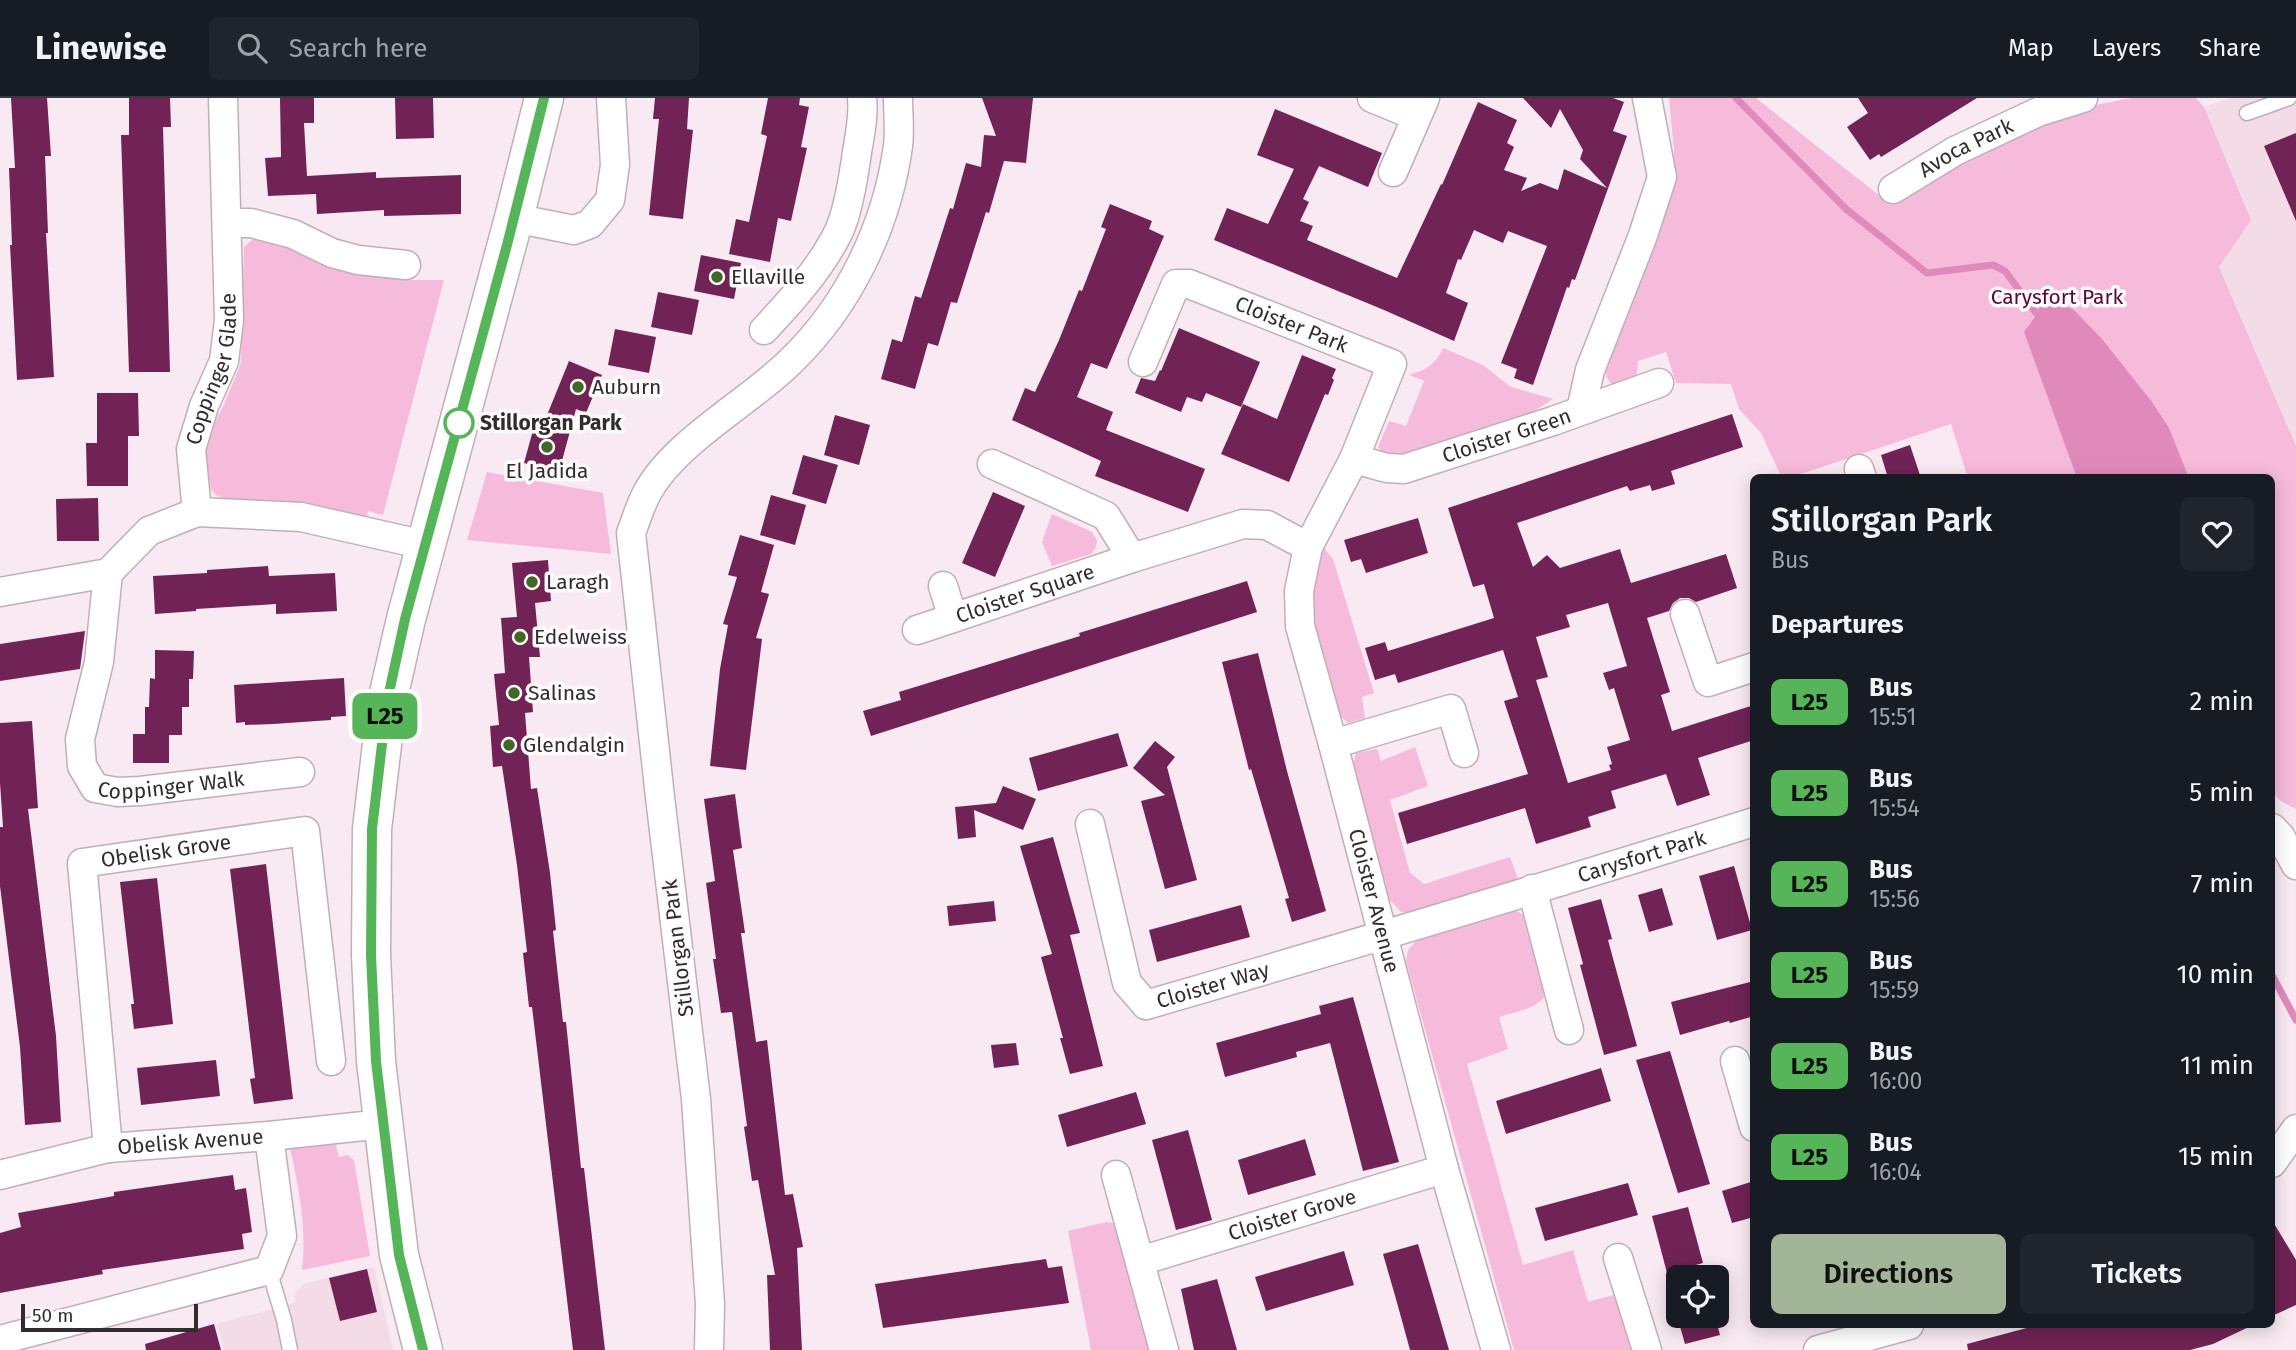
<!DOCTYPE html>
<style>
:root{--surface:#171b24;--page:#20242c;--text:#f1f3f6;--muted:#9ea1a6;--line:#363941;--accent:#a2b598}
body{margin:0;font-family:"Fira Sans",sans-serif;background:var(--page);color:var(--text);height:100vh;display:flex;flex-direction:column;font-size:26px;white-space:nowrap}
*{box-sizing:border-box;margin:0}
p{font-size:23px;color:var(--muted)}
.icon{flex:none;width:38px;height:38px;fill:none;stroke:currentColor;stroke-width:2;stroke-linecap:round;stroke-linejoin:round}
.map{position:relative;flex:1;overflow:hidden}
.drawer{position:absolute;left:1750px;top:376px;width:525px;height:854px;display:flex;flex-direction:column;background:var(--surface);border-radius:10px;box-shadow:0 4px 18px #0003}
.drawer>*{flex:none}
.badge{padding:0 14px;border-radius:10px;font-size:24px;line-height:46px}
.buttons{position:absolute;left:1666px;top:1167px;display:grid;gap:14px}
.buttons a{display:grid;place-items:center;width:63px;height:63px;border-radius:10px;background:var(--surface);box-shadow:0 4px 18px #0003;font-size:35px}
.scale{position:absolute;left:21px;bottom:18px;width:177px;box-sizing:border-box;padding-left:7px;border:4px solid #322c2f;border-top:0;font-size:19px;line-height:24px;white-space:nowrap;color:#322c2f;-webkit-text-stroke:5px #fefbfc;paint-order:stroke}
.map>.badge{position:absolute;translate:-50% -50%;box-shadow:0 0 0 4px #fff}
h2{padding:0 21px;font-size:26px;line-height:63px}
.round{display:grid;place-items:center;flex:none;width:74px;height:74px;border-radius:10px;background:var(--page)}
.summary{display:flex;align-items:center;justify-content:space-between;height:119px;padding:0 21px}
h1{font-size:33px;font-weight:600;line-height:52px}
.action{display:flex;gap:14px;margin-top:auto;padding:14px 21px}
.action a{flex:1;height:80px;border-radius:10px;background:var(--accent);color:#111;font-size:28px;font-weight:600;line-height:80px;text-align:center}
.action a+a{background:var(--page);color:var(--text)}
ul{padding:0;list-style:none}
li{display:flex;align-items:center;gap:21px;height:91px;padding:0 21px}
li div{flex:1}
li b{display:block;font-size:26px}
li em{font-style:normal}
li .badge{min-width:77px;font-weight:700;text-align:center}
header{display:flex;align-items:center;gap:42px;box-sizing:border-box;height:98px;padding:0 35px;background:var(--surface);border-bottom:2px solid var(--line)}
header strong{font-size:33px}
nav{display:flex;gap:38px;margin-inline-start:auto;font-size:24px}
.search{width:490px;height:63px;background:var(--page);display:flex;align-items:center;gap:18px;box-sizing:border-box;padding:0 24px;border-radius:10px;color:var(--muted);font-size:26px}
.map>svg:first-child{display:block}
</style>
<header>
<strong>Linewise</strong>
<div class="search"><svg class="icon" aria-label="search" viewBox="0 0 24 24"><circle cx="10" cy="10" r="6"/><path d="M15 15l6 6"/></svg>Search here</div>
<nav><a>Map</a><a>Layers</a><a>Share</a></nav>
</header>
<div class="map">
<svg width="2296" height="1252" viewBox="0 0 2296 1252">
<rect width="100%" height="100%" fill="#f9e9f2"/>
<path fill="#f3dbe8" d="M2231,0H2296V348L2219,169L2251,122L2204,9Z
M374,1169L393,1252H224L217,1226L294,1205L295,1196L303,1186Z"/>
<path fill="#f6badb" d="M1669,0H1756L1890,106L1989,48L2091,8L2131,0H2196L2204,9L2251,122L2219,169L2296,348V711L2281,703L2272,694V380H1968L1951,326L1789,380H1782L1761,335L1739,311L1731,286L1676,285L1666,254L1638,263L1637,275L1631,284L1614,288C1605,280 1604,275 1607,263L1672,88L1674,52Z
M264,140L355,172L409,182H444L383,417L368,413L367,419L302,405L224,400L217,398L211,391L205,360L208,337L224,307L241,265L244,149L252,142Z
M1443,250L1483,267L1511,289L1553,301L1528,317L1393,360L1385,357L1378,349L1389,323L1406,328L1424,283L1409,277C1426,272 1435,267 1443,250Z
M487,374L603,395L611,456L467,442Z
M1052,416L1092,434L1097,443L1096,449L1091,456L1052,468L1042,444Z
M1324,450L1333,461L1374,595L1362,599L1365,620L1348,625L1339,617L1313,526L1309,503L1315,471Z
M1415,649L1428,688L1390,702L1410,775L1424,786L1510,759L1518,781L1414,814H1401L1389,801L1353,667L1356,655L1377,651L1381,663Z
M1506,811L1519,814L1528,821L1548,893C1540,911 1517,913 1499,919L1508,951L1467,966L1523,1167L1573,1152L1588,1204L1617,1196L1635,1252H1514L1406,863L1408,852L1417,842Z
M335,1043L339,1059L347,1057L354,1062L370,1158L302,1172C307,1130 299,1091 290,1050Z
M1106,1124L1114,1125L1121,1130L1155,1252H1091L1068,1133Z"/>
<path fill="#e08abc" d="M2043,197L2074,212L2102,241L2152,304L2169,330L2189,380H2077L2024,234L2037,216Z"/>
<g fill="none" stroke-linecap="round" stroke-linejoin="round">
<path stroke="#e08abc" stroke-width="7" d="M1736,0L1846,111L1927,175L1993,167L2005,173L2042,223
M2272,877L2296,922"/>
</g>
<path fill="#702354" fill-rule="evenodd" d="M11,0H47L51,58H45L48,135H46L54,279L17,282L10,147H12L9,70H15Z
M129,0H170L171,29H163L170,274H129L121,37H129Z
M280,0H314V25H304L307,78L376,74V80L461,77V116L384,118V112L317,116L316,96L268,98L265,60L281,59Z
M395,0H433L434,40L396,41Z
M655,0H689L687,31L693,32L683,121L649,117L659,21H653Z
M768,0H800L799,7L809,9L801,49L807,50L791,123L778,120L770,164L729,156L736,121L749,124L767,38L761,36Z
M982,0H1033L1026,65L1004,63L989,115L986,114L957,205L951,204L938,248L928,245L915,291L881,281L892,241L902,244L915,198L921,200L950,110L953,111L966,65L981,69L984,37L996,38Z
M1523,0H1613L1624,4L1613,33L1627,38L1575,182L1572,181L1569,190L1567,189L1533,287L1514,280L1517,271L1501,265L1547,148L1508,133L1503,145L1474,132L1461,162L1458,161L1446,195L1468,205L1454,243L1384,212L1214,142L1227,110L1268,126L1294,71L1257,57L1275,11L1382,55L1368,89L1319,68L1303,101L1309,104L1300,123L1313,128L1307,142L1397,180L1441,86L1442,87L1478,4L1517,22L1507,45L1514,49L1504,72L1527,80L1521,93L1540,85L1558,92L1564,71L1607,90L1580,61L1583,52L1560,11L1551,30Z
M1858,0H1977L1881,59L1879,56L1870,62L1847,29L1868,15Z
M2296,35V123L2264,48Z
M1110,106L1152,123L1149,131L1164,138L1107,271L1091,265L1077,299L1113,314L1106,332L1205,371L1188,414L1095,378L1101,363L1012,322L1025,290L1035,294L1059,242L1079,192L1082,193L1106,131L1101,129Z
M701,157L741,165L734,201L694,193Z
M658,194L699,202L692,237L651,229Z
M1179,230L1260,264L1241,309L1206,295L1202,304L1187,299L1181,314L1135,295L1141,280L1155,283L1160,272L1161,273Z
M615,231L656,239L649,275L608,267Z
M1302,257L1336,271L1332,280L1334,282L1328,297L1325,296L1289,384L1221,356L1243,306L1277,321Z
M569,263L602,277L586,315L576,311L559,374L524,365L535,325L543,327Z
M97,295H138L139,338H128V388H87L86,345H97Z
M1732,316L1743,349L1671,373L1675,386L1652,393L1650,387L1630,393L1627,388L1517,425L1533,469L1547,457L1560,470L1620,451L1631,485L1726,456L1737,490L1696,504L1689,500H1680L1673,505L1669,513L1647,520L1670,594L1661,597L1672,633L1754,607V642L1698,660L1710,697L1677,708L1666,676L1611,693L1616,710L1588,719L1591,729L1536,746L1525,710L1407,746L1398,715L1528,676L1504,603L1518,599L1503,552L1398,585L1395,576L1375,582L1365,550L1385,544L1388,553L1494,520L1484,486L1473,489L1448,410ZM1608,505L1627,568L1603,575L1609,592L1614,590L1630,642L1607,649L1612,666L1609,667L1611,672L1568,685L1536,582L1548,579L1536,539L1570,529L1566,517Z
M835,317L870,327L859,367L824,357Z
M1910,347L1921,380H1888L1881,357Z
M803,357L838,367L826,406L792,396Z
M993,394L1025,408L995,479L962,465Z
M771,397L806,407L795,447L760,437Z
M98,400L99,443H57L56,401Z
M1418,420L1428,455L1366,475L1361,461L1351,464L1344,442Z
M740,437L774,447L761,494L769,496L756,540L762,541L746,672L710,668L720,571L728,527L723,526L737,479L728,477Z
M548,462L551,503L535,505L540,559H529L533,614L525,615L531,691L537,690L550,775L556,832L553,833L563,924H566L581,1070H584L605,1252H573L532,909H529L523,855L527,854L517,767L502,668L493,669L490,628L499,627L494,576L505,575L501,520L517,519L512,465Z
M268,468L269,478L335,475L337,513L276,516V506L196,511V513L155,516L153,478L207,475V472Z
M1247,483L1257,514L871,638L863,613L901,602L899,594L1080,538L1079,535Z
M85,533L80,571L0,583V546Z
M155,552L194,553L193,581H189V609H182V637H169V665H133V636H145V609H149L150,580L155,581Z
M1258,555L1287,673L1326,813L1292,824L1285,801L1289,800L1251,671L1249,672L1222,564Z
M344,580L346,618L331,619V622L273,626L245,627V624L236,625L234,587Z
M32,623L38,710L28,711L56,938L61,1024L25,1027L20,949L0,788V729H3L0,685V625Z
M1118,635L1128,668L1038,693L1029,660Z
M1155,643L1175,659L1167,669L1197,782L1165,791L1141,703L1165,697L1133,670Z
M1003,688L1036,701L1023,732L974,712L976,739L958,741L955,709L996,705Z
M735,696L742,750L733,752L745,835H741L756,944L767,942L785,1097L793,1096L803,1149L797,1150L802,1252H770L767,1177H775L758,1082L752,1083L744,1029L747,1028L732,914L721,915L713,861H716L706,785L715,783L704,701Z
M1053,739L1080,835L1070,837L1103,968L1070,976L1060,940H1063L1041,859L1052,856L1020,748Z
M266,766L293,1001L254,1006L250,981L255,980L230,771Z
M1734,768L1752,832L1717,842L1699,778Z
M157,780L173,926L134,931L131,906H134L120,784Z
M1662,790L1673,827L1649,834L1638,797Z
M1601,801L1612,841L1608,842L1637,948L1604,957L1580,867L1583,866L1568,810Z
M994,803L996,823L949,828L947,808Z
M1241,807L1250,839L1157,864L1149,832Z
M1754,883V918L1730,925L1729,923L1680,937L1671,904Z
M1353,899L1399,1064L1363,1073L1330,945L1296,954L1297,959L1225,979L1216,945L1321,916L1319,908Z
M1016,945L1019,967L994,970L991,947Z
M1670,953L1710,1086L1678,1095L1636,962Z
M216,962L220,998L141,1007L137,970Z
M1601,970L1611,1003L1506,1036L1496,1003Z
M1136,994L1146,1026L1067,1049L1058,1017Z
M1188,1032L1212,1122L1176,1132L1152,1042Z
M1305,1041L1316,1077L1248,1097L1238,1062Z
M233,1077L235,1092L246,1090L252,1134L242,1136L244,1151L102,1172L103,1176L0,1195V1135L21,1129L18,1115L114,1098V1094Z
M1754,1083V1119L1732,1125L1722,1093Z
M1628,1085L1638,1117L1545,1143L1535,1110Z
M1688,1109L1703,1165L1667,1175L1652,1118Z
M2272,1122L2296,1162V1207L2272,1218Z
M1418,1146L1431,1190L1449,1252H1410L1396,1201L1383,1156Z
M1344,1153L1354,1187L1266,1213L1255,1179Z
M1046,1161L1048,1170L1062,1168L1069,1205L883,1230L875,1186Z
M367,1171L377,1214L340,1223L329,1180Z
M1217,1181L1237,1252H1194L1181,1191Z
M1677,1218H1715L1720,1237L1685,1246Z
M214,1226L221,1252H146L145,1246Z
M2038,1227H2253L2213,1246L2190,1252H1968L1967,1246Z"/>
<g fill="none" stroke-linecap="round" stroke-linejoin="round">
<defs>
<path id="service" d="M2247,15L2289,0
M269,1172L284,1222L290,1252"/>
<g id="minor">
<path d="M1372,0L1416,18"/>
<path d="M1393,74L1425,0"/>
<path id="s1" d="M1893,91L1955,53L2038,14L2083,0"/>
<path d="M514,120L574,132L590,126L610,102L615,67L611,0"/>
<path d="M227,125H251L293,136L332,155L358,162L406,167"/>
<path d="M764,232C792,202 821,170 839,133C848,113 854,76 857,54C860,36 864,18 862,0"/>
<path id="s2" d="M1143,264L1176,186H1189L1392,266L1354,361L1308,449L1299,493L1300,528L1333,646L1444,1071L1496,1252"/>
<path d="M1581,312L1590,272L1642,140L1662,79L1647,0"/>
<path id="s3" d="M1354,361L1387,370L1404,371L1553,323L1659,285"/>
<path d="M992,366L1106,418L1132,460"/>
<path d="M1859,371L1862,380"/>
<path id="s4" d="M197,414L191,351L204,308L224,263L229,222L223,0"/>
<path id="s5" d="M108,475L99,564L80,641L82,668L95,690L118,694L140,693L300,674"/>
<path d="M943,488L953,520"/>
<path d="M0,494L108,475L149,433L197,414L301,419L425,447"/>
<path d="M1685,516L1708,584L1754,569"/>
<path id="s6" d="M917,532L1132,460L1243,426L1267,427L1308,449"/>
<path d="M1333,646L1451,611L1464,655"/>
<path id="s7" d="M1090,726L1127,885L1146,907C1349,848 1551,787 1754,724"/>
<path d="M2272,730L2280,738L2296,767"/>
<path d="M1532,791L1569,932"/>
<path d="M1735,963L1754,1029"/>
<path id="s8" d="M108,1050L82,765L305,733L331,963"/>
<path d="M2272,1065L2296,1031"/>
<path id="s9" d="M0,1077L108,1050L269,1038L383,1026"/>
<path d="M1116,1077L1164,1252"/>
<path d="M1618,1160L1647,1252"/>
<path id="s10" d="M1140,1163L1444,1071"/>
<path d="M0,1242L269,1172L282,1138L269,1038"/>
<path d="M709,1252L710,1206L696,1001L660,699L631,435C636,422 640,408 647,395C674,344 750,304 791,263C849,207 887,128 898,48C900,32 898,16 898,0"/>
<path d="M1818,1252L1909,1227"/>
</g>
<path id="secondary" d="M423,1252L399,1157L376,963L371,857L372,731L387,604L406,521L514,120L544,0"/>
</defs>
<use href="#service" stroke="#bfb0b8" stroke-width="17"/>
<use href="#minor" stroke="#bfb0b8" stroke-width="31"/>
<use href="#secondary" stroke="#bfb0b8" stroke-width="41"/>
<use href="#service" stroke="#fff" stroke-width="14"/>
<use href="#minor" stroke="#fff" stroke-width="28"/>
<use href="#secondary" stroke="#fff" stroke-width="38"/>
</g>
<g fill="none" stroke-linecap="round" stroke-linejoin="round">
<defs>
<path id="line" d="M423,1252L399,1157L376,963L371,857L372,731L387,604L405,521L507,147L544,0"/>
</defs>
<use href="#line" stroke="#fff" stroke-width="16"/>
<use href="#line" stroke="#56b559" stroke-width="10"/>
</g>
<g fill="#416925" stroke="#fefbfc" stroke-width="2.5">
<circle cx="717" cy="179" r="7"/>
<circle cx="578" cy="289" r="7"/>
<circle cx="547" cy="349" r="7"/>
<circle cx="532" cy="484" r="7"/>
<circle cx="520" cy="539" r="7"/>
<circle cx="514" cy="595" r="7"/>
<circle cx="509" cy="647" r="7"/>
</g>
<circle fill="#fff" stroke="#56b559" stroke-width="3.5" cx="459" cy="325" r="14"/>
<g text-anchor="middle" dominant-baseline="central" stroke-width="7" stroke-linejoin="round" paint-order="stroke">
<g font-size="21" fill="#322c2f" stroke="#fefbfc">
<text stroke="none"><textPath href="#s1" startOffset="84">Avoca Park</textPath></text>
<text stroke="none"><textPath href="#s2" startOffset="208">Cloister Park</textPath></text>
<text stroke="none"><textPath href="#s4" startOffset="147">Coppinger Glade</textPath></text>
<text stroke="none"><textPath href="#s3" startOffset="159">Cloister Green</textPath></text>
<text stroke="none"><textPath href="#s6" startOffset="114">Cloister Square</textPath></text>
<text stroke="none"><textPath href="#s5" startOffset="298">Coppinger Walk</textPath></text>
<text stroke="none"><textPath href="#s8" startOffset="371">Obelisk Grove</textPath></text>
<text stroke="none"><textPath href="#s7" startOffset="710">Carysfort Park</textPath></text>
<text stroke="none"><textPath href="#s2" startOffset="882">Cloister Avenue</textPath></text>
<text transform="translate(678 850) rotate(-97)">Stillorgan Park</text>
<text stroke="none"><textPath href="#s7" startOffset="262">Cloister Way</textPath></text>
<text stroke="none"><textPath href="#s9" startOffset="194">Obelisk Avenue</textPath></text>
<text stroke="none"><textPath href="#s10" startOffset="159">Cloister Grove</textPath></text>
</g>
<g font-size="21" fill="#322c2f" stroke="#fefbfc" text-anchor="start">
<text x="731" y="179">Ellaville</text>
<text x="592" y="289">Auburn</text>
<text x="547" y="373" text-anchor="middle">El Jadida</text>
<text x="546" y="484">Laragh</text>
<text x="534" y="539">Edelweiss</text>
<text x="528" y="595">Salinas</text>
<text x="523" y="647">Glendalgin</text>
</g>
<g font-size="21" fill="#56083e" stroke="#fefbfc">
<text x="2057" y="199">Carysfort Park</text>
</g>
<g font-size="21" font-weight="bold" fill="#322c2f" stroke="#fefbfc" text-anchor="start">
<text x="480" y="325">Stillorgan Park</text>
</g>
</g>
</svg>
<div class="buttons">
<a><svg class="icon" aria-label="locate" viewBox="0 0 24 24"><circle cx="12" cy="12" r="6"/><path d="M12 2v4M12 18v4M2 12h4M18 12h4"/></svg></a>
</div>
<div class="scale">50 m</div>
<b class="badge" style="left:385px;top:618px;background:#56b559;color:#111">L25</b>
<section class="drawer">
<div class="summary"><div><h1>Stillorgan Park</h1><p>Bus</p></div><a class="round"><svg class="icon" aria-label="heart" viewBox="0 0 24 24"><path d="M12 20l-8-8c-3-5 5-10 8-4 3-6 11-1 8 4z"/></svg></a></div>
<h2>Departures</h2>
<ul>
<li><span class="badge" style="background:#56b559;color:#111">L25</span><div><b>Bus</b><p>15:51</p></div><em>2 min</em></li>
<li><span class="badge" style="background:#56b559;color:#111">L25</span><div><b>Bus</b><p>15:54</p></div><em>5 min</em></li>
<li><span class="badge" style="background:#56b559;color:#111">L25</span><div><b>Bus</b><p>15:56</p></div><em>7 min</em></li>
<li><span class="badge" style="background:#56b559;color:#111">L25</span><div><b>Bus</b><p>15:59</p></div><em>10 min</em></li>
<li><span class="badge" style="background:#56b559;color:#111">L25</span><div><b>Bus</b><p>16:00</p></div><em>11 min</em></li>
<li><span class="badge" style="background:#56b559;color:#111">L25</span><div><b>Bus</b><p>16:04</p></div><em>15 min</em></li>
</ul>
<div class="action"><a>Directions</a><a>Tickets</a></div>
</section>
</div>
